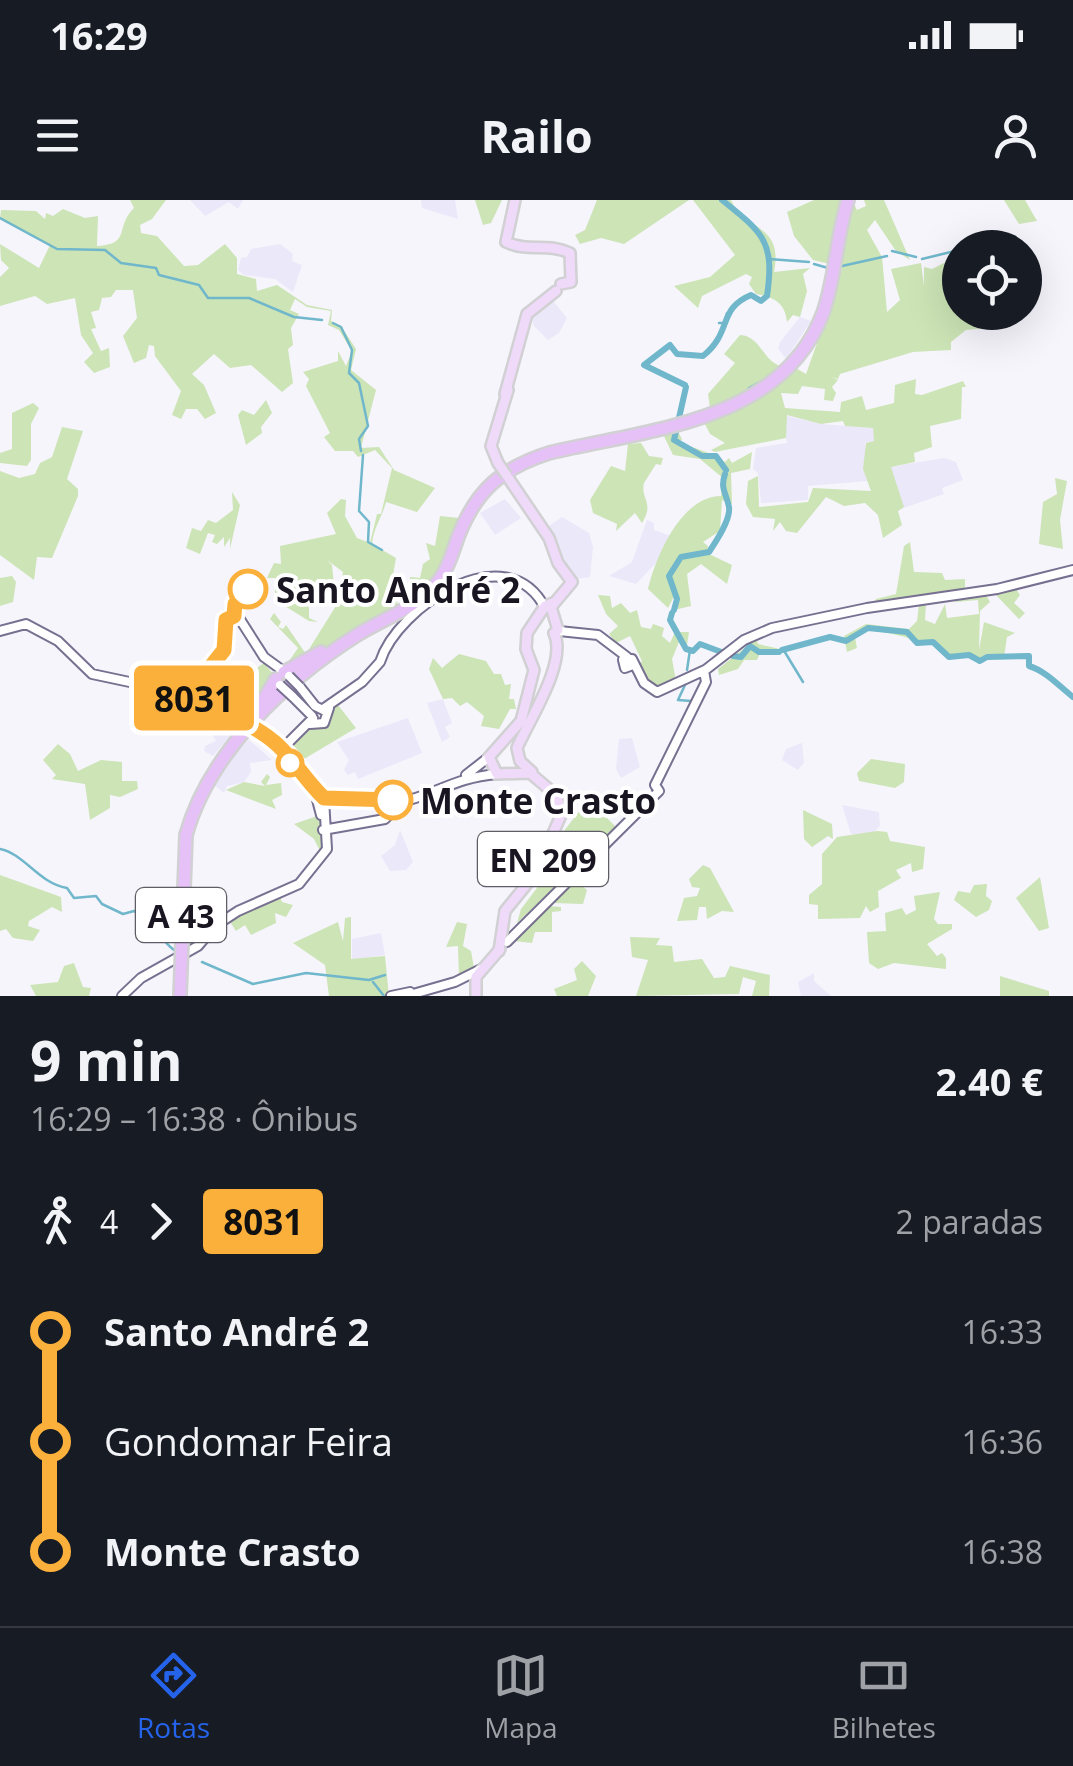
<!DOCTYPE html>
<html lang="pt">
<meta charset="utf-8">
<style>
:root{--surface:#171b24;--page:#242831;--text:#f1f3f6;--muted:#9ea1a6;--line:#363941;--accent:#2563eb}
body{margin:0;font-family:"Open Sans",sans-serif;background:var(--page);color:var(--text);height:100vh;display:flex;flex-direction:column;font-size:38px;white-space:nowrap}
*{box-sizing:border-box;margin:0}
p{font-size:32px;color:var(--muted)}
.icon{flex:none;width:55px;height:55px;fill:none;stroke:currentColor;stroke-width:2;stroke-linecap:round;stroke-linejoin:round}
.map{position:relative;height:796px;overflow:hidden}
.panel{display:flex;flex-direction:column;background:var(--surface);flex:1}
.panel>*{flex:none}
.badge{padding:0 20px;border-radius:8px;font-size:35px;line-height:65px}
.tools{position:absolute;left:942px;top:30px;display:grid;gap:20px}
.tools a{display:grid;place-items:center;width:100px;height:100px;border-radius:50%;background:var(--surface);box-shadow:0 10px 40px #0002;font-size:50px}
.map>.badge{position:absolute;translate:-50% -50%;box-shadow:0 0 0 5px #fff}
.legs{display:flex;align-items:center;gap:15px;height:110px;padding:0 30px;font-size:32px}
.legs p{margin-inline-start:auto}
.summary{display:flex;align-items:center;justify-content:space-between;height:170px;padding:0 30px}
h1{font-size:55px;font-weight:700;line-height:75px}
ul{padding:0 30px;list-style:none}
li{display:flex;align-items:center;gap:35px;height:110px;font-size:38px}
li i{display:grid;place-items:center;width:15px;height:100%;margin:0 12px;background:currentColor}
li i::after{content:'';width:25px;height:25px;margin:-12px;border:8px solid;border-radius:50%;background:var(--surface)}
li p{margin-inline-start:auto}
li:first-child i{background:linear-gradient(#0000 50%,currentColor 0)}
li:last-child i{background:linear-gradient(currentColor 50%,#0000 0)}
.status{display:flex;justify-content:space-between;align-items:center;height:70px;padding:0 50px;background:var(--surface);direction:ltr}
.status svg{height:28px;fill:currentColor}
header{display:flex;justify-content:space-between;align-items:center;height:130px;padding:0 30px;background:var(--surface);font-size:45px;font-weight:700}
.tab-bar{display:flex;justify-content:space-around;align-items:center;height:140px;border-top:2px solid var(--line);background:var(--surface);font-size:28px;color:var(--muted)}
.tab-bar a{display:grid;justify-items:center;gap:5px}
.tab-bar .on{color:var(--accent)}
.map>svg:first-child{display:block}
</style>
<div class="status"><b>16:29</b><svg viewBox="0 0 49 12"><path d="M0 12V9h3v3zM5 12V6h3v6zM10 12V3h3v9zM15 12V0h3v12zM26 1h20v11H26zM47 4h2v5h-2z"/></svg></div>
<header><svg class="icon" aria-label="menu" viewBox="0 0 24 24"><path d="M4 6h16M4 12h16M4 18h16"/></svg>Railo<svg class="icon" aria-label="person" viewBox="0 0 24 24"><circle cx="12" cy="8" r="4"/><path d="M4 21q1-7 8-7t8 7"/></svg></header>
<div class="map">
<svg width="1073" height="796" viewBox="0 0 1073 796">
<rect width="100%" height="100%" fill="#f6f5fc"/>
<path fill="#ebe8f9" d="M190,0H243L238,9L229,2L205,16Z
M421,0H455L458,19L422,8Z
M280,44L293,54L292,61L302,65L293,92L275,79L244,75L238,70L241,58L247,57L251,49Z
M550,97L567,118L559,133L548,140L534,126L531,115Z
M800,117L811,121L786,159L778,148L780,142Z
M788,216L821,224L873,228L875,241L865,243L867,265L890,267L944,258L956,262L963,280L942,288L944,294L878,317L868,281L808,286V300L761,303L758,273L753,269L756,248L787,243L783,219Z
M505,299L521,318L495,335L480,313Z
M562,317L589,333L593,347L590,377L570,380L546,328Z
M647,320L654,323V330L671,336L659,360L636,384L609,376L632,362Z
M443,499L452,523L445,527L450,537L442,542L427,503Z
M210,508L216,512L219,524L235,530L213,556L204,551L205,546L216,541L205,521Z
M408,518L422,553L358,579L355,572L348,575L344,570L349,560L337,542Z
M632,538L640,567L621,578L616,569L619,539Z
M249,540L272,560L250,563L251,572L244,582L227,586L224,593L214,585L231,556Z
M802,543L804,563L798,570L782,560L786,549Z
M842,605L879,612L880,626L872,634H851Z
M400,630L413,662L406,670L390,671L381,656L395,645Z
M381,733L385,755L352,760V739Z
M814,773V781L831,796H801L798,782Z"/>
<path fill="#cce4b6" d="M130,0H166L152,19L140,25L141,33L157,36L184,66L198,65L225,44L237,58V74L256,79L257,91L277,85L307,105L332,110L331,121L341,126L356,149L351,170L376,190L361,248L379,247L394,270L435,288L417,312L386,302C382,318 374,326 372,344L396,358L390,393L398,404L315,454L310,449C305,461 291,470 278,469L265,456L279,465L287,464L298,448L270,419L274,413L281,422L278,427L283,429L286,425L306,454L339,401L343,372L327,360L332,365L335,395L309,397V418L318,422L309,421L275,400V378H267L274,363L281,364L280,346L336,334L327,313L341,299L346,300L345,316L357,338L370,343L377,314H381L392,268L375,250L358,257L353,251H335L324,237L330,233L306,186L309,179L303,172L338,161V151L346,166L352,151L339,130L328,125L331,111L307,107L295,99L290,110L299,114L291,128L293,145L288,149L293,183L282,192L251,165L230,168L214,154L192,174L204,185L216,213L205,219L197,209H186L181,219L172,215L181,191L155,156L154,146L149,145L146,158L134,163L123,136L137,118L133,90H116L111,97L102,98L99,110L91,112L96,128L91,129L101,151L109,148L110,167L94,173L84,162L93,153L81,135L75,98L47,104L35,96L0,106V77L9,68L1,60L0,44L39,68L50,45L0,19L1,10L36,11L45,19L46,13L53,16L63,9L85,18L98,16L97,46C132,44 114,28 134,8Z
M475,0H502L491,23L483,25Z
M597,0H689L624,44L601,38L580,44L575,35L585,30Z
M693,0H731C744,31 784,23 774,72L810,68L803,74L807,91L800,117L793,115L787,122C785,101 772,97 756,94L749,84L752,77L746,74L702,96L698,108L674,86L710,77L735,55Z
M814,0H842L835,34L845,38L853,2L857,10L866,6L864,0H884L910,60L896,51L875,20L867,30L882,57L887,112L900,100L891,69L921,63L924,86V67L932,69L952,59L960,60V112L992,113L996,127L966,130L951,142V150L913,152L840,174L838,179L832,177L838,180L832,187L836,193L833,201L824,200L825,189L802,186L798,194L781,193L785,208L840,212L841,202L862,196L866,210L894,203L895,185L916,179L915,194L922,195L963,181L966,187H962L961,219L930,226L932,247L914,253L915,262L891,267L904,307L898,311L902,325L883,338L878,315L865,303L844,306L826,297L797,333L786,331L780,322L773,331L775,319L753,317L746,304L748,281L758,276L759,307L808,302L813,288L871,291L863,269L866,243L874,241L873,228L845,226L843,221L821,224L787,215L786,238L715,252L711,250L725,243L710,234L703,220L794,167L806,174L836,90L838,66L813,60L794,36L787,12Z
M1004,0H1025L1037,21L1019,24Z
M740,135C761,136 763,162 781,166L761,186L710,208L708,194L735,163L724,154Z
M266,200L272,213L261,227L262,233L246,245L238,215L242,210L254,215Z
M33,203L39,208L31,224V260L27,266L0,263V253L12,249V213Z
M62,227L83,231L67,279L78,289V296L52,358L37,357L34,380L0,355V271L19,278L35,274L40,263L52,257Z
M676,228L682,239L679,243C694,248 713,253 725,262L729,258L732,263L752,252L750,269L731,273L732,304L722,300L720,331L703,342L708,346L707,353L732,365L727,384L701,364L687,374L691,406L674,410L677,391L668,408L648,389C656,355 682,296 721,296L724,279L700,259L673,255L662,232Z
M641,243L649,256L663,258L661,265L656,264L644,283C640,299 655,302 642,323L635,313L616,331L617,324L593,313L590,300L611,266L625,271L628,244Z
M1055,278L1067,281L1060,320L1063,349L1039,344L1043,302L1057,294Z
M232,292L240,305L230,349V338L224,347V337L217,344L212,342L215,335L208,333L200,354L186,348L192,328L201,331L208,320L216,323L233,310Z
M440,316L459,318L438,371L417,393L411,392L410,377L420,378L423,364L430,359L426,343L435,346Z
M910,342L914,372L942,373L945,380L965,379V391L871,407L876,399L896,394L904,346Z
M12,376L16,382L13,402L0,406V378Z
M1016,389L1020,395L1014,403L1025,413L1019,419L995,394Z
M598,395L610,396L612,408L621,403L630,413L637,410L641,427L651,429L653,424L664,428L662,436L670,443L675,432H689L687,445L679,442L672,459L676,481L660,489L650,485L637,466L642,461L630,436L616,443L609,434L618,426L606,414Z
M986,395L990,402L980,411L979,450L984,422L1015,433L1007,437L1004,457L994,456L978,464L973,455L948,456L933,441L924,444C904,435 890,434 869,429L855,438L857,448L847,452L844,436L866,424L909,429L917,421L919,405L926,404L925,420L935,424L945,404L947,418L979,414L978,400L955,402V399Z
M756,439L758,444L780,449V454L760,453L757,460H744L738,469L719,475L718,469Z
M459,454L486,461L494,474H501L505,485L511,484L509,499H514L516,509H510L499,529L481,526L484,516L467,502L460,506L452,498L443,499L429,469L433,458L442,468Z
M264,463L274,475L252,514L237,481Z
M338,505L356,528L294,565L286,553L288,546Z
M58,544L70,554L78,571L101,560L122,562V581H137L138,589L120,597L110,595V608L90,620L85,584L52,579L56,575L43,560Z
M871,559L905,564L904,582L895,588L859,581L857,573Z
M267,574L270,577L266,585L281,583L282,595L272,600L276,609L226,590L244,582L265,586L261,582Z
M595,606L617,628L517,723L521,709L537,688L535,676L550,650L561,648L563,632L581,609Z
M803,610L832,624L833,639L828,636L812,647L804,639Z
M320,615L324,649L321,653L314,639L294,624Z
M877,631L887,632L890,641L925,647L923,669L912,672L911,663L896,670L901,678L878,691L879,707L870,712L866,706L860,718L818,719V705L809,704V695L822,684V654L837,637Z
M588,665L593,669L589,681L581,685L587,690L583,704L553,703Z
M703,665L710,668L734,712L722,711L707,719L706,707H699L697,720L677,721L684,698L697,696L700,688L692,687L689,679Z
M0,675L61,697L62,712L52,707L29,721L28,726L40,730L33,741L13,738L6,729L0,731Z
M1040,677L1049,728L1039,731L1016,698Z
M987,684L986,696L992,701L989,710L976,717L954,700L958,691L970,693L974,685Z
M278,691L282,702L293,705L286,717L275,713L276,723L251,735L245,725L236,731L226,716Z
M940,692L934,719L938,724H952V729L927,744L937,756L942,753L946,758V769L894,763L878,769L869,763L867,732L886,731L885,713L902,708L906,715L916,710L914,696Z
M548,706L561,707V711L552,712V732H535L532,743L514,741Z
M351,717V759L385,756L389,796H329L325,765L293,743L338,722L343,741L345,718Z
M457,722L467,724L463,746L471,751L474,768L459,777L458,746L446,747Z
M630,737L660,738L656,745L672,746L674,762L702,759L714,778L725,777L730,766L770,775L769,796H752L756,781L743,777L739,794L636,796L648,760L632,757Z
M582,761L596,776L588,796H557L554,789L577,780L574,769Z
M74,763L83,787L91,788L89,796H36L30,785L58,782L64,766Z
M1000,776L1049,791V796H1000Z"/>
<g fill="none" stroke-linecap="round" stroke-linejoin="round">
<path stroke="#70b7cb" stroke-width="2.5" d="M0,18L57,49L105,50L121,63L156,68L159,75L199,85L208,98H249L294,117L322,120
M892,51L916,57
M769,59L809,62
M922,59L959,50
M814,64L828,68
M842,66L887,56
M333,123L341,127L352,150L349,173L359,183L368,226L359,239L361,251
M719,123H724L727,113
M749,188L771,176
M363,255L359,311L369,322L368,342L382,350
M783,449L803,482
M687,470L690,450
M685,485L678,500L691,501
M0,649C25,654 38,683 67,688L74,698L96,696L102,704L123,714L134,711C154,720 157,737 174,750
M202,762L253,784L306,773L369,780L385,775
M373,782L384,796"/>
<path stroke="#70b7cb" stroke-width="6" d="M685,185L644,165L670,145L677,154L703,156C733,132 717,109 751,95L761,101L767,96C775,41 763,33 722,0
M686,187L674,240L702,256H716L726,270
M674,410L677,399L669,376L681,357L709,352C715,343 731,320 729,307C726,292 720,289 725,274
M672,413L670,420L686,449L693,451L700,444L724,453
M782,450L830,437L846,441L868,428L907,432L917,443L933,442L949,457L969,455L980,461L987,457L1029,456V466C1046,471 1060,487 1073,497
M733,456L741,457L750,446L759,452H779"/>
<defs>
<path id="secondary" d="M235,414L231,418L227,414L234,410L264,457L286,473
M0,431L26,424L58,441L92,474L186,494L239,522
M559,431L598,435L627,457
M380,462C397,407 507,334 545,408
M633,465L625,468L623,460L632,459L644,483L657,492L705,470
M300,487L315,506L325,511
M292,496L312,516
M323,509L362,482L380,462
M310,524L324,523L329,508
M258,531L280,547
M282,549L313,518
M292,566L312,581L321,615
M466,575L489,557
M659,591L655,585L706,482L704,471L744,440L772,428L867,408L997,389L1073,370
M318,593C326,601 396,603 409,600C444,590 456,578 497,574
M323,630L385,619L402,601
M507,742L659,591
M122,796L141,778L198,746L215,726L238,711L299,684L327,649L324,599
M391,796L410,792
M406,796L455,782L483,768"/>
<path id="primary" d="M515,0L506,42C530,53 546,42 570,53L571,82L561,84
M505,194L527,114L556,91
M498,263L491,246L508,190
M507,276L549,338L558,363L572,382L551,407L558,430
M532,572L520,561L517,548C529,520 568,462 554,433L558,430
M499,751L505,711L535,674L562,613L556,595L530,573L497,574L489,557L521,521L534,470L526,449L527,433L545,406L553,403
M476,796V777L500,749"/>
<path id="highway" d="M284,472L321,452
M253,517L276,479
M186,635C209,552 286,480 357,435C383,419 415,408 435,385C447,372 452,354 458,337C476,290 502,268 549,253C648,229 782,223 823,113C836,76 836,37 848,0"/>
</defs>
<use href="#secondary" stroke="#777090" stroke-width="12"/>
<use href="#primary" stroke="#d1d0d3" stroke-width="14"/>
<use href="#highway" stroke="#d1d0d3" stroke-width="16"/>
<use href="#secondary" stroke="#fff" stroke-width="8"/>
<use href="#primary" stroke="#f0dafa" stroke-width="9"/>
<use href="#highway" stroke="#e6c1f7" stroke-width="11"/>
<defs>
<path id="secondary-bridge" d="M289,476L300,487
M280,485L292,496
M239,522L258,531"/>
<path id="primary-bridge" d="M498,263L507,276"/>
<path id="highway-bridge" d="M180,796L186,635"/>
</defs>
<use href="#secondary-bridge" stroke="#777090" stroke-width="12" stroke-linecap="butt"/>
<use href="#primary-bridge" stroke="#d1d0d3" stroke-width="14" stroke-linecap="butt"/>
<use href="#highway-bridge" stroke="#d1d0d3" stroke-width="16" stroke-linecap="butt"/>
<use href="#secondary-bridge" stroke="#fff" stroke-width="8"/>
<use href="#primary-bridge" stroke="#f0dafa" stroke-width="9"/>
<use href="#highway-bridge" stroke="#e6c1f7" stroke-width="11"/>
</g>
<g fill="none" stroke-linecap="round" stroke-linejoin="round">
<defs>
<path id="line-1" d="M248,389L235,404L234,416L226,420L224,450L200,480L194,498C219,512 250,522 273,541C291,555 305,580 324,598L393,600"/>
</defs>
<use href="#line-1" stroke="#fff" stroke-width="22"/>
<use href="#line-1" stroke="#fbb03b" stroke-width="15"/>
</g>
<g fill="#fff" stroke="#fbb03b" stroke-width="5">
<circle cx="248" cy="389" r="18"/>
<circle cx="290" cy="563" r="12"/>
<circle cx="393" cy="600" r="18"/>
</g>
<g text-anchor="middle" dominant-baseline="central" stroke-width="8" stroke-linejoin="round" paint-order="stroke">
<g fill="#fff" stroke="#5e5c64" stroke-width="2.5">
<rect x="478" y="632" width="130" height="54" rx="8"/>
<rect x="136" y="688" width="90" height="54" rx="8"/>
</g>
<g font-size="32" font-weight="bold" fill="#191622">
<text x="543" y="659">EN 209</text>
<text x="181" y="715">A 43</text>
</g>
<g font-size="35" font-weight="bold" fill="#191622" stroke="#fff" text-anchor="start">
<text x="276" y="389">Santo André 2</text>
<text x="420" y="600">Monte Crasto</text>
</g>
</g>
</svg>
<div class="tools">
<a><svg class="icon" aria-label="locate" viewBox="0 0 24 24"><circle cx="12" cy="12" r="6"/><path d="M12 2v4M12 18v4M2 12h4M18 12h4"/></svg></a>
</div>
<b class="badge" style="left:194px;top:498px;background:#fbb03b;color:#111">8031</b>
</div>
<section class="panel">
<div class="summary"><div><h1>9 min</h1><p>16:29 – 16:38 · Ônibus</p></div><b>2.40 €</b></div>
<div class="legs"><svg class="icon" aria-label="walk" viewBox="0 0 24 24"><circle cx="13" cy="4" r="2"/><path d="M13 8l-2 6 4 7M11 14l-3 7M7 12l3-4h3l4 4"/></svg>4<svg class="icon" aria-label="forward" viewBox="0 0 24 24"><path d="M9 5l7 7-7 7"/></svg><b class="badge" style="background:#fbb03b;color:#111">8031</b><p>2 paradas</p></div>
<ul>
<li><i style="color:#fbb03b"></i><b>Santo André 2</b><p>16:33</p></li>
<li><i style="color:#fbb03b"></i><span>Gondomar Feira</span><p>16:36</p></li>
<li><i style="color:#fbb03b"></i><b>Monte Crasto</b><p>16:38</p></li>
</ul>
</section>
<nav class="tab-bar">
<a class="on"><svg class="icon" aria-label="directions" viewBox="0 0 24 24"><path d="M12 3l9 9-9 9-9-9zM9 14v-3h6M13 9l2 2-2 2"/></svg>Rotas</a>
<a><svg class="icon" aria-label="map" viewBox="0 0 24 24"><path d="M3 6l6-2 6 2 6-2v14l-6 2-6-2-6 2zM9 4v14M15 6v14"/></svg>Mapa</a>
<a><svg class="icon" aria-label="tickets" viewBox="0 0 24 24"><path d="M3 7h18v10H3zM15 7v10"/></svg>Bilhetes</a>
</nav>
